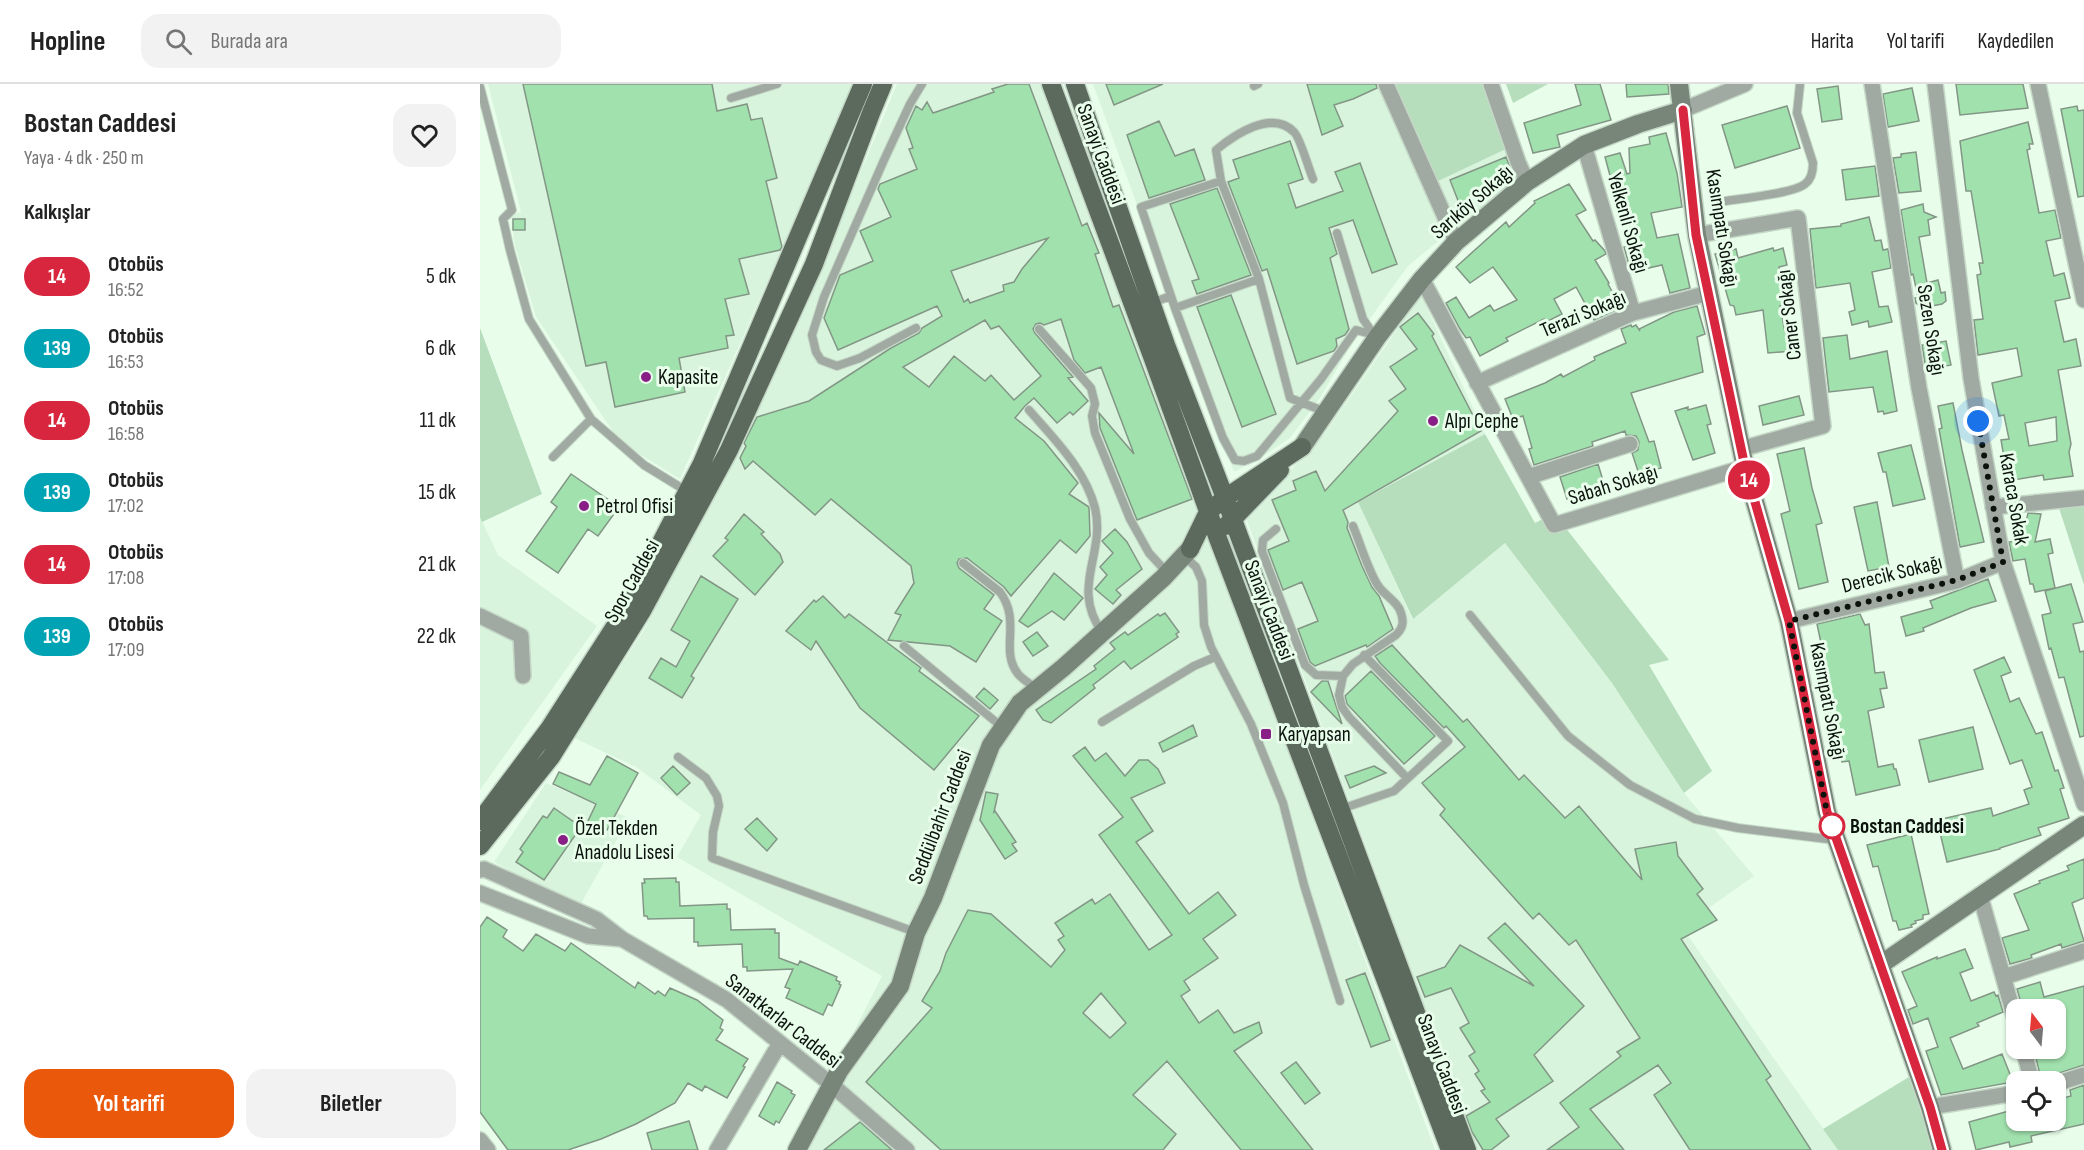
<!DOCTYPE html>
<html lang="tr">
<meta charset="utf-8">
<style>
:root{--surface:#fff;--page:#f2f2f2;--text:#222;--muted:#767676;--line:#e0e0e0;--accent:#ea580c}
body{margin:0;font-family:"Sofia Sans Condensed",sans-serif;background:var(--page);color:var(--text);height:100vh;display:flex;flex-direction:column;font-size:22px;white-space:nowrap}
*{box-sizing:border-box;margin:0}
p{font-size:20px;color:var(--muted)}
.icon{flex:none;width:33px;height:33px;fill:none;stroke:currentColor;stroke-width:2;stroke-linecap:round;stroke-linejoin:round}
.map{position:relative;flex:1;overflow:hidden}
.sheet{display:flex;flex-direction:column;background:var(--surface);width:480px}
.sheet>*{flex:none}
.badge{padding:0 12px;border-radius:20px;font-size:21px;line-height:39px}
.needle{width:39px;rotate:344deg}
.buttons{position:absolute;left:1526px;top:915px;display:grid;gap:12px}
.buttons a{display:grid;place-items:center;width:60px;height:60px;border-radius:12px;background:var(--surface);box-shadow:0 2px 4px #0004;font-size:30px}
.you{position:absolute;width:30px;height:30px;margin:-15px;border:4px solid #fff;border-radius:50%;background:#1a73e8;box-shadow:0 0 0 9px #1a73e833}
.map>.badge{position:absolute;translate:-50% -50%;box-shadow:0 0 0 3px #fff}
h2{padding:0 24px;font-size:22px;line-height:54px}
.round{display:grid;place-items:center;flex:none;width:63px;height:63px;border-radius:18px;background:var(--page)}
.summary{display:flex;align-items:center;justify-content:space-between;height:102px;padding:0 24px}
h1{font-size:28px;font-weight:700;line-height:45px}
.button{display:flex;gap:12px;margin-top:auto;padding:12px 24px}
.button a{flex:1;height:69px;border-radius:18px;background:var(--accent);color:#fff;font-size:24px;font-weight:700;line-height:69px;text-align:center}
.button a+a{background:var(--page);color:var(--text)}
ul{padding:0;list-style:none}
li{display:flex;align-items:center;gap:18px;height:72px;padding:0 24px}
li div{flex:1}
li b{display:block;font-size:22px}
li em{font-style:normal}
li .badge{min-width:66px;font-weight:700;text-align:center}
header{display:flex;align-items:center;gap:36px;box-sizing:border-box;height:84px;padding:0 30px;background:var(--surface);border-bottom:2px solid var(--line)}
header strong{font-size:28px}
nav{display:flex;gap:33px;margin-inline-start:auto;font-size:21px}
.search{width:420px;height:54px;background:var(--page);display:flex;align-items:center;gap:15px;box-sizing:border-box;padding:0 21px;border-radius:18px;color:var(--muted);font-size:22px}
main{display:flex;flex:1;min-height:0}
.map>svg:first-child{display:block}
</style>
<header>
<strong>Hopline</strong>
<div class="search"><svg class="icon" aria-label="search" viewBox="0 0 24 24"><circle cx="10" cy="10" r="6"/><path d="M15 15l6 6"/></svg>Burada ara</div>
<nav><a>Harita</a><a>Yol tarifi</a><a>Kaydedilen</a></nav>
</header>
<main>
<section class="sheet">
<div class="summary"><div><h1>Bostan Caddesi</h1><p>Yaya · 4 dk · 250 m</p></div><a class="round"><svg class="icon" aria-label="heart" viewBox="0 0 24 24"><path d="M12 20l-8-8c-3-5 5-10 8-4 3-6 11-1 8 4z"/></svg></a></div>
<h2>Kalkışlar</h2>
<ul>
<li><span class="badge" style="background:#d7263d;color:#fff">14</span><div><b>Otobüs</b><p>16:52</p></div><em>5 dk</em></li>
<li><span class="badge" style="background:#00a3b4;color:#fff">139</span><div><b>Otobüs</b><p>16:53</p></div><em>6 dk</em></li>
<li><span class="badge" style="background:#d7263d;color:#fff">14</span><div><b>Otobüs</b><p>16:58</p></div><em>11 dk</em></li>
<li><span class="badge" style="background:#00a3b4;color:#fff">139</span><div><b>Otobüs</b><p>17:02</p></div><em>15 dk</em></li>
<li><span class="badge" style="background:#d7263d;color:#fff">14</span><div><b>Otobüs</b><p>17:08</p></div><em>21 dk</em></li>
<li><span class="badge" style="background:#00a3b4;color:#fff">139</span><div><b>Otobüs</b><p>17:09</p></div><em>22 dk</em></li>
</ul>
<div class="button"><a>Yol tarifi</a><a>Biletler</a></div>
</section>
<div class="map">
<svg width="1604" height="1066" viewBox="0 0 1604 1066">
<rect width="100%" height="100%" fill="#e8feeb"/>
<path fill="#d8f4dc" d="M8,0H373L365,22L200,395L140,358L56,233L35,162L31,131L41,128Z
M417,0H562L955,1066H312L346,1003L402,892L197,773L221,731L156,683L94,654L164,546L314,249Z
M613,0H914L1028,64L1040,95L979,140L928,182L871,261L840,314L810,354L782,373L754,388Z
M941,211L1005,350L878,418L932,535L1025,459L1132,599L1204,709L1274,792L1202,843L1358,1066H997L766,434L845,349Z
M0,433L18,471L117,542L0,706Z
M66,699L149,734L99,823L14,778Z"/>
<path fill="#b6ddbc" d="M914,0H1003L1028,64L958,97Z
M1026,0H1068L1033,19Z
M0,244L62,410L2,438L0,433Z
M1005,350L1055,439L1074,429L1189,576L1169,581L1232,687L1204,709L1132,599L1025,459L933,535L878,418Z
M1604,421V501L1579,424Z
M1429,993L1454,1066H1358L1343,1045Z"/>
<path fill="#a1e1ad" stroke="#839686" stroke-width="1.5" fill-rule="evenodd" d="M43,0H232L237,27L267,20L271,36L282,34L297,94L286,97L302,163L300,166L259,175L269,210L245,215L254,251L246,252L248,264L199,274L205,308L135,323L126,278L106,282Z
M528,0H549L602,142L607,139L619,169L615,170L633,223L639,221L712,415L657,436L620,344L619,329L654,370L621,283L605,289L594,276L581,235L564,241L560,239L556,240L553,245L555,249L593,293L588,294L608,317L593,331L590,328L577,339L554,314L545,322L535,334L564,357L598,399L589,410L609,423L610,452L596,469L580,456L531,512L524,503L487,474L479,475L477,479L479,484L514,511L504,525L522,537L496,578L470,562L408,556L421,531L415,529L434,499L431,482L351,415L335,431L273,377L265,385L260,374L266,362L264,359L277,333L329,317L411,264L439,249L442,244L462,232L457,222L358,266L344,234L360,191L393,177L380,147L411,133L398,105L400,100L437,85L429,65L433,64L426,44L436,22L442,26L447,18L453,29L514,8L512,5ZM568,154L542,185L534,198L523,201L524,207L490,219L488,215L484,218L471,187ZM505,236L511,245L519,242L561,292L534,316L511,291L505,297L474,272L449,303L423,283Z
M626,0H683L634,21Z
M827,0H896L897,4L873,15L854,21L863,42L842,51Z
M1095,0H1120L1131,36L1077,51L1080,63L1053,69L1044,39L1101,21Z
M1146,0H1188L1189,10L1147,13Z
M1476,0H1543L1548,24L1480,31Z
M1358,2L1362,35L1342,38L1337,5Z
M1432,4L1439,37L1408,43L1403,10Z
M1307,22L1320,64L1255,84L1242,41Z
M1597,22L1598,27L1604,26V112L1598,113L1581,25Z
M679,37L695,72L714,65L725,96L669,114L647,51Z
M1548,38L1553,60H1549L1550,65L1547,66L1559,129L1575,126L1581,154L1566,157L1574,192L1584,189L1590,214L1575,217L1584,258L1596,255L1601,282L1578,286L1591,360L1589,368L1593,392L1564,396L1563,391L1528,397L1521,356L1529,355L1524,331L1519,332L1512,299L1542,292L1537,264L1498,271L1494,236L1503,235L1497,191L1501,190L1499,179H1503L1491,107H1486L1480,57ZM1576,333L1577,357L1549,362L1545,339Z
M1186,49L1197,89L1202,123L1171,129L1177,154L1198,150L1210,204L1190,209L1182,181L1151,188L1144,163L1149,162L1125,73L1140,69L1147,90L1150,89L1149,64L1170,60L1169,53Z
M810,57L823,95L808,100L816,124L863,107L855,88L880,79L917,180L892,189L873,136L849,144L857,170L850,174L869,245L865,251L856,255L857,262L854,267L817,280L787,185L782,187L748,98L759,94L753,76Z
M1436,68L1441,107L1419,109L1413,74L1421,73V70Z
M1026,73L1034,94L1028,99L979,119L970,96Z
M1395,82L1399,112L1366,116L1362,86Z
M1089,100L1106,126L1096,131L1113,157L1115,156L1125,167L1126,170L1115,176L1129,199L1128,200L1141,224L1114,236L1096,203L1074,215L1082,230L1066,238L1064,235L1026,254L1028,257L1000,272L990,253L986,254L980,245L966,219L976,213L989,234L1010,221L1014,227L1037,216L1013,183L990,199L976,183L1026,138L1029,143L1055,119L1054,117Z
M737,104L771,191L717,210L712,197L719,195L690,120Z
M1443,120L1444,128L1456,133L1448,136L1450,151L1439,153L1447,199L1458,196L1461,209L1465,208L1466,217L1462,220L1442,224L1436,219L1435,214L1438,213L1433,190L1431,191L1421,126Z
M1389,133L1395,157L1401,156L1403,166L1408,165L1411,184L1392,188L1399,223L1408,222L1412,238L1389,243L1388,237L1372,241L1369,228L1375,226L1370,199L1336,204L1330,145L1361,142V140Z
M33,135H45V146H33Z
M1293,164L1294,167L1303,164L1307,181L1299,183L1307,221L1300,222L1305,248H1308L1312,267L1288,269L1283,226L1256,231L1254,222L1250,221L1235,170L1256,165L1258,174Z
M751,211L796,330L762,343L717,223Z
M1217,222L1225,250L1217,253L1223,288L1151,309L1169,358L1174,357L1181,384L1159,390L1152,369L1158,366L1159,358L1156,352L1146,351L1145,347L1112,358L1113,362L1054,381L1049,365L1052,364L1043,332L1033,335L1025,315L1065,299L1081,290L1083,293L1115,276L1114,273L1146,259L1141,245L1151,241L1152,243L1156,241L1160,247L1159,245L1194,228Z
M938,229L954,250L952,252L1001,347L863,426L868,438L867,444L882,482L892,503L899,512L913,545L887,563L886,561L835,582L830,578L818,545L838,537L822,498L803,506L788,466L809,457L792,416L816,406L813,397L836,387L845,407L918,327L909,317L926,305L910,283L937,265L920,243Z
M1367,251L1370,275L1407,267L1417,327L1404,330L1403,327L1398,328L1393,303L1349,308L1343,254Z
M1466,257L1471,281L1446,286L1442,261Z
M1319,312L1324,331L1283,341L1279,322Z
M1473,319L1482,366L1504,458L1480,463L1459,345L1462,344L1458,322Z
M1226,321L1231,340L1227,341L1235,369L1213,376L1195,327L1208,323V326Z
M1431,361L1445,415L1413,422L1406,388H1403L1398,369Z
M1324,364L1332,404L1342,439L1336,441L1348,498L1319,505L1301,430L1310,427L1297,370Z
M1118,380L1125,403L1087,415L1080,393Z
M91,390L139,423L118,452L108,445L78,489L46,467L77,423L71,418Z
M1397,418L1409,483L1388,487L1374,423Z
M1548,429L1561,430L1555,458L1570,455L1573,469L1568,470L1575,504L1555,508L1553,500H1550L1545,475L1533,477L1529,458L1542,456Z
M264,430L284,448L281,450L300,470L303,478L275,511L233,472L248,456L245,454Z
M635,445L647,458L662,485L636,506L641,511L633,520L615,505L627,491L620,483L633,469L622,457Z
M574,489L603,514L584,536L572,527L548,543L539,537Z
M221,492L258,515L211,592L214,594L202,614L169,594L181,574L196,583L210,557L191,546Z
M1508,495L1516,517L1491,524L1443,544L1444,547L1426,552L1421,533L1453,524L1450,517Z
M1591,500L1603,538L1593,540L1600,568L1604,567V652L1600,653L1584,593L1579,594L1571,564L1569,565L1562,531L1571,529L1565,507Z
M343,512L365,534L369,530L441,584L439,587L499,632L454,686L380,624L336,557L331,566L306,547L334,516L336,518Z
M685,529L699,548L696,550L698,553L651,585L644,577L613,601L615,604L571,639L563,636L556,626L616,585L614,582L635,565L630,559L645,548L648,551L678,530L680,532Z
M1380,530L1385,541L1389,540L1395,589L1404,588L1407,604L1400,605L1404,623L1388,627L1398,683L1413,680L1414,685H1416L1420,701L1376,711L1369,677L1362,678L1357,647L1351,648L1348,635L1346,636L1342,617L1345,616L1339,579L1345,578L1337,540Z
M557,548L568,562L553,572L543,558Z
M912,561L983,638L987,635L1039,696L1044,691L1085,734L1099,722L1162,796L1155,765L1196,758L1198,772L1223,805L1217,810L1237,836L1201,855L1291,992L1286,996L1331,1066H1210L1174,1011L1191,999L1178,981L1110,1025L1144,1066H1067L1099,1043L1080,1019L1141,972L1137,968L1160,954L1096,856L1089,861L1059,829L1053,835L960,731L965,725L942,699L985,663L966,642L964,644L900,579L895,572Z
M1524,573L1531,588L1521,592L1530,618L1539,614L1556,650L1562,648L1575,687L1578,686L1584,704L1580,705L1589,734L1558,744L1561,751L1520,764V765L1467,778L1457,736L1511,724L1513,732L1549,720L1544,706L1552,703L1542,676L1530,680L1494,586Z
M891,587L955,652L924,680L867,620L865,612Z
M842,597H848L862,640L831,608Z
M504,604L518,616L510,625L496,613Z
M713,641L717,652L683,668L679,659Z
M1493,643L1503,685L1449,698L1439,656Z
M605,663L615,677L626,669L645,692L659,676H668L678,685L685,699L651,714L673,747L656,758L709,830L738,808L756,831L723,855L738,874L704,897L710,906L701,912L719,939L738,926L754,949L779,938L782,949L754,967L833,1066H761L687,977L653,1011L696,1050L683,1066H461L386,998L452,924L442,917L460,887L466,869L488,826L511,830L571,883L585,866L578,856L584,852L575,839L612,815L615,820L630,810L669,866L692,851L619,751L643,733L593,672ZM621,909L646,939L630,954L603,929Z
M127,672L158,689L127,746L108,737L116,720L73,700L79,688L110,701Z
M193,682L210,699L197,711L181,694Z
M894,682L906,689L870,704L865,692Z
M506,708L518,710L514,728L515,727L536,758L532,760L537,767L525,775L500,736Z
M74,724L101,743L64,796L36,778L43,768L40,765L63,732L67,734Z
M277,734L297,755L287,767L265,745Z
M1431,750L1449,830L1443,831V835L1435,837L1436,839L1431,841L1432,843L1419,846L1416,837H1413L1398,782L1393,783L1387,761Z
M1604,775V814L1592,819L1604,857L1582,864L1581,860L1551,871L1552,874L1530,880L1522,854L1549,846L1534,810L1560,799L1559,797L1589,786L1587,782Z
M196,794V798H199L200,822L247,820V825H250L251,846L295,845V849H299V874L318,881L320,877L357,893L356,896L360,898L359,900L361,901L352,922L348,920L343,931L306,914L310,905L305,903L313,885L267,887V883H263L262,860L218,862V858H214V834L168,835L167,832H164L162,799H165L164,795Z
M7,833L27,846L23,853L43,867L56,850L85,867L91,859L155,904L158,898L175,910L178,907L185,912L190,904L217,916L243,936L240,944L243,946L236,956L268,975L263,982L265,983L247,1014L225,1002L222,1007L208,999L195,1019L156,1040L121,1055L88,1066H28L0,1028V843Z
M1025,839L1104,922L1054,971L1073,997L1016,1035L1029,1052L1011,1066H1003L992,1048L986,1032L1010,1018L1001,1007L1005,1005L995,990L999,987L989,972L995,968L980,944L989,939L971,904L945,913L937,893L965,883L980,861L1054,902L1008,854Z
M1485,865L1493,884L1480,889L1491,917L1514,908L1516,912L1518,911L1523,928L1497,939L1499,942L1470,954L1483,985L1522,970L1533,998L1461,1011L1446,967L1458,963L1448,934L1433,940L1428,926L1437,922L1422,888L1457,873V875Z
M885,889L910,956L891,963L866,896Z
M1560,898L1564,913L1604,902V981L1561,995L1555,970L1583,961L1575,926H1543L1537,905Z
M816,978L840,1009L825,1020L801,989Z
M297,998L312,1007L311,1009L315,1011L299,1039L296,1037L294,1041L279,1032Z
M1604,1001V1040L1551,1052L1552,1058L1530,1063L1529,1058L1496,1066L1489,1038L1536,1025V1036H1575V1016L1591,1012L1590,1006Z
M209,1037L218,1066H172L167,1049Z
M380,1038L412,1066H344Z"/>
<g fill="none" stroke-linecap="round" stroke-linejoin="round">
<defs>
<path id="lane" d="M774,2L778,0
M0,3L32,126L23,135L30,166L49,235L111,335L73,373
M251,14L297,0
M833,95C829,86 820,53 814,48C792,25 754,51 736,66L741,97L779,195L810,314L846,328
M741,97L661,123L695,224L743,354L755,376L764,377L777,372L841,295L876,246L898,252
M1238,118C1256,115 1313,110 1325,100C1332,95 1333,87 1333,79L1317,29L1320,0
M857,149L883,235L894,251
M671,219L691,212
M695,224L779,195
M436,244L380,274L357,282L341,276L336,268L332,251L344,213L404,76L430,20L442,0
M559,245L611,304L615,320L612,332L615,349L650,435L669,469L681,482L688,487
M549,326C574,355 605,385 615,424C626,470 590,503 622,548
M111,335L164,381L208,408
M873,442C881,461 887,483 897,500C903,511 918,517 921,529C924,538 923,544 916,551L873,580L863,592L859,611L862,623L869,633L927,694
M796,445L783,456L782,467L825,581L836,591L863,592
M704,472L716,483L722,497L724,541L731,563L771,640L803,719L824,801L860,917
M483,479L520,508C542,538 519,566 538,590C543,596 551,600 556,605
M990,531L1088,652L1150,701L1215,735L1258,744L1355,756
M424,562L522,643
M622,638L714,582L735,573
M198,673L226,694L237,712L239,722L233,748L232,774L435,848
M861,725L914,707L968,657L884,571"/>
<path id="street" d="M906,0L976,158
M1011,0L1038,78L1047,98
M1392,0L1439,304L1477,497
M1455,0L1491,294L1523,478L1604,720
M1558,0L1604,216
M1203,26L1265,0
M1104,61L1153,229
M1217,151L1318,134L1343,342L1261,365
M942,195L1074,441L1265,383
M997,299L1153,229L1229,209
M1048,393L1150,360
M1513,423L1604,414
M0,532L41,552L43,592
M1309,537L1477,497L1523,478
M0,786L4,785L116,835L142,855L247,916L352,1001L427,1066
M0,809L108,852L142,855
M1500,811L1536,938
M1524,893L1604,867
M1543,964L1552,998
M1575,1000L1604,991
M1450,1023L1536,1009
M0,1056L8,1066
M237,1066L300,959"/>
<path id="secondary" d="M1199,0L1217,151L1265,383L1309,537L1347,728L1450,1023L1462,1066
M822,363L898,252L942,195L976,158L1047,98L1104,61L1158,40L1203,26
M1400,881L1604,741
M317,1066L359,987L420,902L436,849L453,814L511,661L540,619L584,583L683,494L710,465"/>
<path id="primary" d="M571,0L672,272L737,452L970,1066
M595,0L686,261L745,414L987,1066
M746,442L800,386
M710,465L728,428L745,414L822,363
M0,737L69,645L150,519L222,379L383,0
M0,762L71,673L162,527L249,366L334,180L391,29L403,0"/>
</defs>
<use href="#lane" stroke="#c5d8c7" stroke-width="10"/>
<use href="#street" stroke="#c5d8c7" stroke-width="18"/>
<use href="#secondary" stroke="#c5d8c7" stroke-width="21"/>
<use href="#primary" stroke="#c5d8c7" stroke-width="21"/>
<use href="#lane" stroke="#a1aaa2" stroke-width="8"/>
<use href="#street" stroke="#a1aaa2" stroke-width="15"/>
<use href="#secondary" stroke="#788579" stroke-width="18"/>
<use href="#primary" stroke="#5b6a5d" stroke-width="18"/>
</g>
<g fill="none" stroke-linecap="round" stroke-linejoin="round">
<defs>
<path id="line" d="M1203,26L1216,151L1265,383L1309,537L1347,728L1450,1023L1462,1066"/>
</defs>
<use href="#line" stroke="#fff" stroke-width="14"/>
<use href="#line" stroke="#d7263d" stroke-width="9"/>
<path stroke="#0c130d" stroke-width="6" stroke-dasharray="0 10.8" d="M1352,742L1347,728L1309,537L1477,496L1523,478L1498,337"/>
</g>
<g fill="#891f86" stroke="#e8feeb" stroke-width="2">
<circle cx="166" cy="293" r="6"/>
<circle cx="953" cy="337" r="6"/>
<circle cx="104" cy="422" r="6"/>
<rect x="780" y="644" width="12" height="12" rx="3"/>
<circle cx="83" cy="756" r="6"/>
</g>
<circle fill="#fff" stroke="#d7263d" stroke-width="3" cx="1352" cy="742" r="12"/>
<g text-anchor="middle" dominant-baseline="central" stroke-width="6" stroke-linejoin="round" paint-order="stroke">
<g font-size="21" fill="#0c130d" stroke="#e8feeb">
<text transform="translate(621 70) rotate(70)">Sanayi Caddesi</text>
<text transform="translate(992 118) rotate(-41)">Sarıköy Sokağı</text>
<text transform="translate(1148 139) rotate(74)">Yelkenli Sokağı</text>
<text transform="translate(1242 144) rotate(81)">Kasımpatı Sokağı</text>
<text transform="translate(1103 230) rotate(-23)">Terazi Sokağı</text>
<text transform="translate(1309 231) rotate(-97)">Caner Sokağı</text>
<text transform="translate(1451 246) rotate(81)">Sezen Sokağı</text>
<text transform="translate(1133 401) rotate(-17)">Sabah Sokağı</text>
<text transform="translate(1534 415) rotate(80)">Karaca Sokak</text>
<text transform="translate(1412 490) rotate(-14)">Derecik Sokağı</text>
<text transform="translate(152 497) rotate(-61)">Spor Caddesi</text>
<text transform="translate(789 526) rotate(69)">Sanayi Caddesi</text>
<text transform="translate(1348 617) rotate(79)">Kasımpatı Sokağı</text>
<text transform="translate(460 733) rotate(-69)">Seddülbahir Caddesi</text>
<text transform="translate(303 937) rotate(38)">Sanatkarlar Caddesi</text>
<text transform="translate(962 980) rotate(69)">Sanayi Caddesi</text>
</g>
<g font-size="21" fill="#0c130d" stroke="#e8feeb" text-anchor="start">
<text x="178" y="293">Kapasite</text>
<text x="965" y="337">Alpı Cephe</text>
<text x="116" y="422">Petrol Ofisi</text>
<text x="798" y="650">Karyapsan</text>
<text x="95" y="744">Özel Tekden<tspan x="95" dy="24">Anadolu Lisesi</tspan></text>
</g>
<g font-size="21" font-weight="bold" fill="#0c130d" stroke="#e8feeb" text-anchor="start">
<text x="1370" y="742">Bostan Caddesi</text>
</g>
</g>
</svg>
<div class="buttons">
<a><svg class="needle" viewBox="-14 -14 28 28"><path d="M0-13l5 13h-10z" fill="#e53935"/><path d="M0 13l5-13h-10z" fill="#767676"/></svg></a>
<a><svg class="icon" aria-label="locate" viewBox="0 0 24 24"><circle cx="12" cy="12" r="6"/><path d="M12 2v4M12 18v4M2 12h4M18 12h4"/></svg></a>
</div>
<div class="you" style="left:1498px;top:337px"></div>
<b class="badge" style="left:1269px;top:396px;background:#d7263d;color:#fff">14</b>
</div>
</main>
